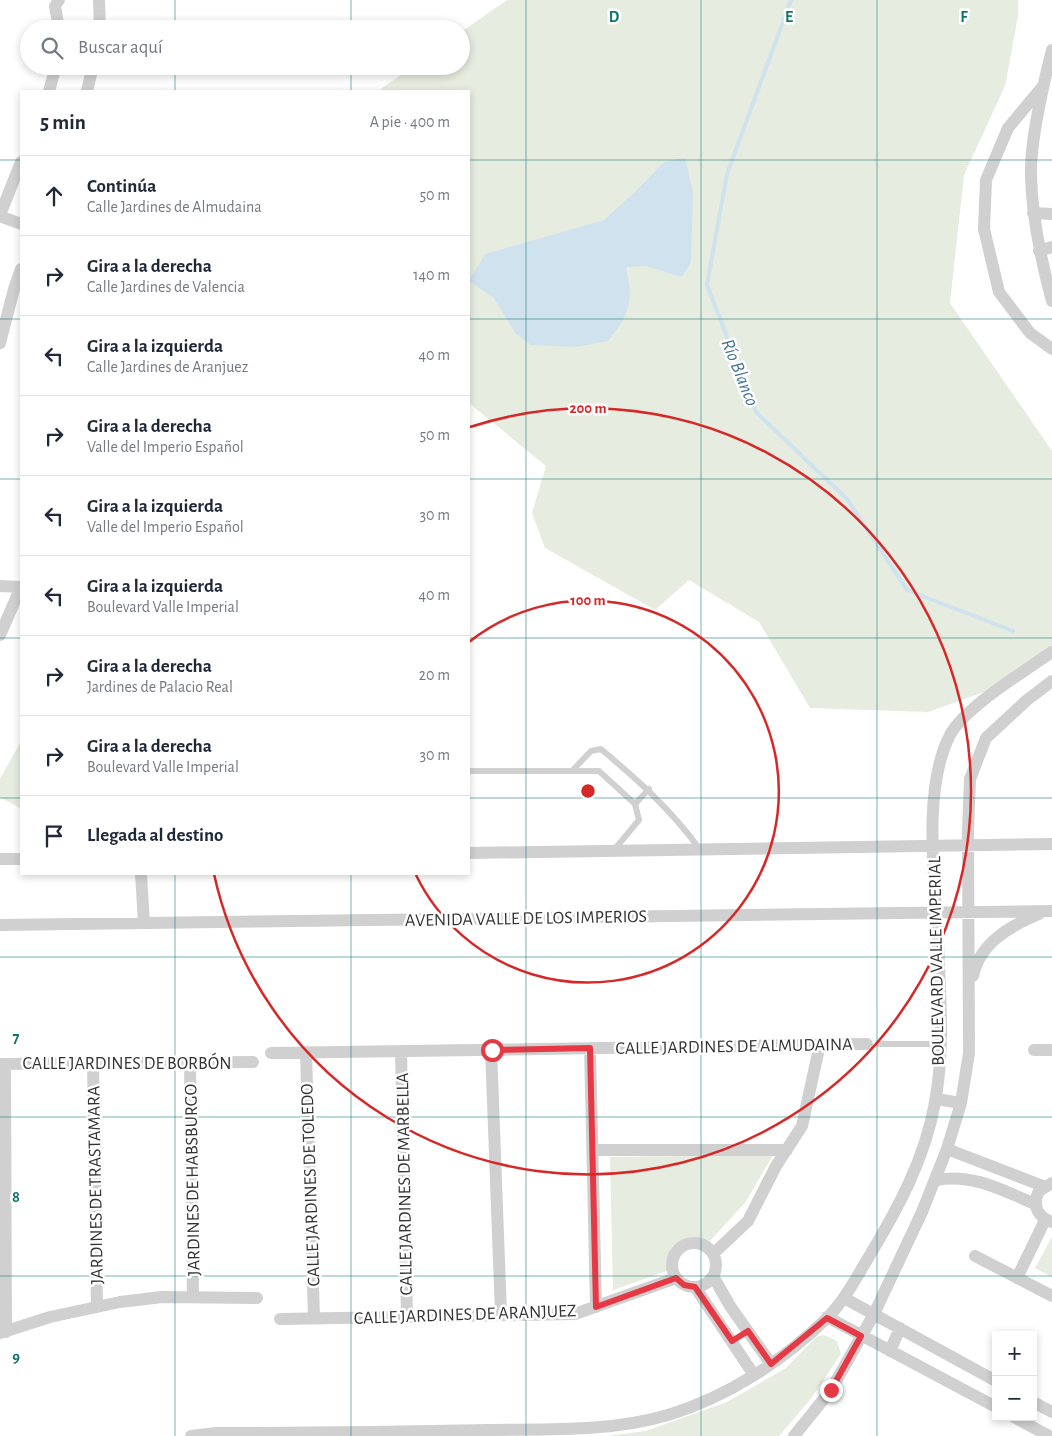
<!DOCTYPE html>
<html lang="es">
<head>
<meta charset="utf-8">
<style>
	:root { --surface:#fff; --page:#f6f6f7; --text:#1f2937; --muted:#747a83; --line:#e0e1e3 }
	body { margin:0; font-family:"Alegreya Sans",sans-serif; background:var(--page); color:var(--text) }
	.controls { position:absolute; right:15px; bottom:15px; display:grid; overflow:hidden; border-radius:0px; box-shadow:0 2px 8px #0003 }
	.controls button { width:45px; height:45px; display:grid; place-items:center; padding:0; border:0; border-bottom:1px solid var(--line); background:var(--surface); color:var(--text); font:25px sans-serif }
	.stop { position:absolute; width:15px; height:15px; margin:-11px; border:4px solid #e63946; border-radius:50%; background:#fff }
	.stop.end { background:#e63946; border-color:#fff; box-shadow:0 1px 5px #0008 }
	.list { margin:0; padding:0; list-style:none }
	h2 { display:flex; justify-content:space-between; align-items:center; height:65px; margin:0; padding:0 20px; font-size:21px }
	h2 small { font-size:16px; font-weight:400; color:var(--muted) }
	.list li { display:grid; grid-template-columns:32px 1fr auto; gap:15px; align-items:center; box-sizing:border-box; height:80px; padding:0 20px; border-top:1px solid var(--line) }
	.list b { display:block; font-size:19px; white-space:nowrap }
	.list p { margin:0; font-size:16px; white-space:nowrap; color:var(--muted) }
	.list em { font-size:16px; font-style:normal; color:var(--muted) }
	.icon { flex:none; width:28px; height:28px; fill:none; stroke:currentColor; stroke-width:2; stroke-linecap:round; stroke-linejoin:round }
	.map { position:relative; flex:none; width:1052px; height:1436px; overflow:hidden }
	.search { position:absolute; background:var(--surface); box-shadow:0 2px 8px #0003; left:20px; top:20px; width:450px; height:55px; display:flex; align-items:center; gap:12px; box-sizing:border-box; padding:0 18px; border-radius:28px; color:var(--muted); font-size:19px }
	.panel { position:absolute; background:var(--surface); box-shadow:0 2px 8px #0003; left:20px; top:90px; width:450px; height:785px; border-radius:0px }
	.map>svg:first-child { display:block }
</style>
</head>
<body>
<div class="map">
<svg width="1052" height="1436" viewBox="0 0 1052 1436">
	<rect width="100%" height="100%" fill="#fff"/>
	<path fill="#e6ecdf" d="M507,0H1018V16L1005,86L964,175L950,303L1052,451V647L1006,684L928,712L810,708L759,622L689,580L655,610L545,548L532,513L546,466L469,403V91H378L413,66H461V32Z
		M21,741V809L0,797V779Z
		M773,1155L745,1203L708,1243C682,1234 669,1244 667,1271L613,1290L610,1157Z
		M1052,1237V1277L1035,1268Z
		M824,1335L837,1341L841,1354L810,1400L779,1436H607L646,1431L727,1402L786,1368L816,1337Z"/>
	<path fill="#cfe2ee" d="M685,158L693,192L691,262L682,277L646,266L626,267C634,302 630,314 608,341L576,347L531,345L516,334L493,297L469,281L485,254L604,220L636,191L664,162Z"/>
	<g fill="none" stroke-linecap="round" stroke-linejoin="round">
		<path stroke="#cfe2ee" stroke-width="4" d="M791,0L727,174L707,285L756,412L847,499L907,590L1013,631"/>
		<path stroke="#d0d0d0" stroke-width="6" d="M469,771H572
			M635,804L649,789
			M614,850L639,820L635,804L599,771H572L591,751L601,749C639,781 669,808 699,848
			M878,1044H940"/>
		<path stroke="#d0d0d0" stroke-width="12" d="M99,0L100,29
			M59,29L55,6L59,0
			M1052,50C1043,86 1030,140 1031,176C1032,219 1041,260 1052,301
			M1043,86L1008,128L986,180L984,229L999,292L1030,333L1052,349
			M49,91L56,66
			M87,91L93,66
			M1033,213L1052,214
			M0,215L21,162
			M0,216L21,224
			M1039,251L1052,247
			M0,343L14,289L21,269
			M0,586L21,587
			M0,635L21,587
			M469,853L1052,844
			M0,859H21
			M141,874L144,923
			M0,925L1052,911
			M973,976C980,943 1010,926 1039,914
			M590,1048L596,1307
			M491,1049L501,1314
			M1034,1050H1052
			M401,1051L407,1317
			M306,1052L314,1318
			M271,1053L867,1044
			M190,1062L193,1297
			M93,1063L97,1307
			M0,1064L253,1062
			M5,1064L6,1332
			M936,1099L961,1103
			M947,1149L1043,1186
			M593,1150H787
			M936,1180C972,1173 1002,1190 1035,1204
			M1052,1183L1039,1191C1032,1205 1037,1217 1052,1222
			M672 1265a22 22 0 1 1 44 0a22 22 0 1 1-44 0Z
			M713,1254L748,1221L776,1166L802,1126L820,1044
			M975,1256L1052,1296
			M713,1276L730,1306L771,1364
			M1017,1278L1045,1220
			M695,1287L754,1375
			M844,1298L996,1381
			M827,1317L996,1407
			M280,1319L575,1314L676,1278
			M0,1333L50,1317L120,1302L162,1297L257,1298
			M890,1351L900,1328
			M1033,1402L1052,1412
			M1014,1417L1049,1436
			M191,1436L216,1433C307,1433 397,1432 488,1430C547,1429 611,1432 668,1415C727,1397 783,1361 827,1318C844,1301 855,1280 867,1260C897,1210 925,1160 935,1102C945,1049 940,995 938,942C935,881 922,789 950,735C965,707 1025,671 1052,652
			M794,1436L831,1390L874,1314L922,1212L947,1149L961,1103L969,1053L968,831L970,779L986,738L1027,700L1052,681"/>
	</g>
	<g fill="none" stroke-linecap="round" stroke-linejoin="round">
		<path stroke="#e63946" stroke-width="6" d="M492,1050L590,1048L596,1307L676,1278L684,1285L695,1287L732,1341L748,1331L771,1364L827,1318L861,1336L831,1390"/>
	</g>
	<path fill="none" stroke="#0f766e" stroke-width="1" stroke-opacity="0.55" d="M175,0V29M351,0V29M526,0V1436M701,0V1436M877,0V1436M175,66V91M351,66V91M0,160H21M469,160H1052M0,319H21M469,319H1052M0,479H21M469,479H1052M0,638H21M469,638H1052M0,798H21M469,798H1052M175,874V1436M351,874V1436M0,957H1052M0,1117H1052M0,1276H1052"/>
	<g fill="none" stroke="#d62828" stroke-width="2.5">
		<path d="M469 642A191 191 0 1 1 416 875"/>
		<path d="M470 427A383 383 0 1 1 214 874"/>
	</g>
	<g text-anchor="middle" stroke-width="5" stroke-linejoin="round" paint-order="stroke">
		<g font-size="18" fill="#333" stroke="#fff">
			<text transform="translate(526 918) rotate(-1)" y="6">AVENIDA VALLE DE LOS IMPERIOS</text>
			<text transform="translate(936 961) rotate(-91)" y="6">BOULEVARD VALLE IMPERIAL</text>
			<text transform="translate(734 1046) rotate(-1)" y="6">CALLE JARDINES DE ALMUDAINA</text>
			<text x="127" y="1069">CALLE JARDINES DE BORBÓN</text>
			<text transform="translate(192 1180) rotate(-91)" y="6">JARDINES DE HABSBURGO</text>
			<text transform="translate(404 1184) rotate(-91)" y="6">CALLE JARDINES DE MARBELLA</text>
			<text transform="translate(95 1185) rotate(-91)" y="6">JARDINES DE TRASTAMARA</text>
			<text transform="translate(310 1185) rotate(-92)" y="6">CALLE JARDINES DE TOLEDO</text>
			<text transform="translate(465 1314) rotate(-2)" y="6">CALLE JARDINES DE ARANJUEZ</text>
		</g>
		<g font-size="19" font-style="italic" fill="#3f7597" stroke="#fff">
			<text transform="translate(741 372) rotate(68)" y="7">Río Blanco</text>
		</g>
	</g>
	<g font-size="16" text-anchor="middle" font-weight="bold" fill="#0f766e" stroke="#fff" stroke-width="5" stroke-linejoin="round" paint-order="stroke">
		<text x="614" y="22">D</text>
		<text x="789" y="22">E</text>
		<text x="964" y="22">F</text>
		<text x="16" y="1043">7</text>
		<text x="16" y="1202">8</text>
		<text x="16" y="1362">9</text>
	</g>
	<circle cx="588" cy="791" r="8" fill="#d62828" stroke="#fff" stroke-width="2.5"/>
	<g font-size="15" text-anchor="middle" font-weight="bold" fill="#d62828" stroke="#fff" stroke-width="5" stroke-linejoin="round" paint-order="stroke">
		<text x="588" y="413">200 m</text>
		<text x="588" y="605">100 m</text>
	</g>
</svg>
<div class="controls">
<button>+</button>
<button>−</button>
</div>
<div class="stop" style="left:492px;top:1050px"></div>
<div class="stop end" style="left:831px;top:1390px"></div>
<div class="search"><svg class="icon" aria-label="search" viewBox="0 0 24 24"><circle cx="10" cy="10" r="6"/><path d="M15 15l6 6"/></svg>Buscar aquí</div>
<section class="panel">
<h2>5 min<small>A pie · 400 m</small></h2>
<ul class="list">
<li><svg class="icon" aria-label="ahead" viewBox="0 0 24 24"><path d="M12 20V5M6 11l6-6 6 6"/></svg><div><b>Continúa</b><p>Calle Jardines de Almudaina</p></div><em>50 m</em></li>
<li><svg class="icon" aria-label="right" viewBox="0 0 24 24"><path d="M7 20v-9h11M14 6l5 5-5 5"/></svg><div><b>Gira a la derecha</b><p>Calle Jardines de Valencia</p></div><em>140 m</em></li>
<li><svg class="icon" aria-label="left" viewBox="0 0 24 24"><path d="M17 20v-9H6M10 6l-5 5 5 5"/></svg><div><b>Gira a la izquierda</b><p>Calle Jardines de Aranjuez</p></div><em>40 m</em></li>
<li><svg class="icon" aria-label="right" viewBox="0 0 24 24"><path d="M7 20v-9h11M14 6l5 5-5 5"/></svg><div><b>Gira a la derecha</b><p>Valle del Imperio Español</p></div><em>50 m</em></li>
<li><svg class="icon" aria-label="left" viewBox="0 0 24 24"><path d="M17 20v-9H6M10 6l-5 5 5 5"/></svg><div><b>Gira a la izquierda</b><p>Valle del Imperio Español</p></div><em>30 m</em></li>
<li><svg class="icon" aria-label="left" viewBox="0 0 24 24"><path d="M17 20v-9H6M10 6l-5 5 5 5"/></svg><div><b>Gira a la izquierda</b><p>Boulevard Valle Imperial</p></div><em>40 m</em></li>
<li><svg class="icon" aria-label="right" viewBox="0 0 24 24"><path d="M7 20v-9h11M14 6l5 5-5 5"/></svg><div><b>Gira a la derecha</b><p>Jardines de Palacio Real</p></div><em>20 m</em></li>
<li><svg class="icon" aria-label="right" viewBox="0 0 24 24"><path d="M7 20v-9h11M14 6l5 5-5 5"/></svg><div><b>Gira a la derecha</b><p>Boulevard Valle Imperial</p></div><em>30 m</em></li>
<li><svg class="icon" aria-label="arrive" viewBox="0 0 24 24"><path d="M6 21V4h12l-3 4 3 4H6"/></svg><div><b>Llegada al destino</b></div></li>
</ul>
</section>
</div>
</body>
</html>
